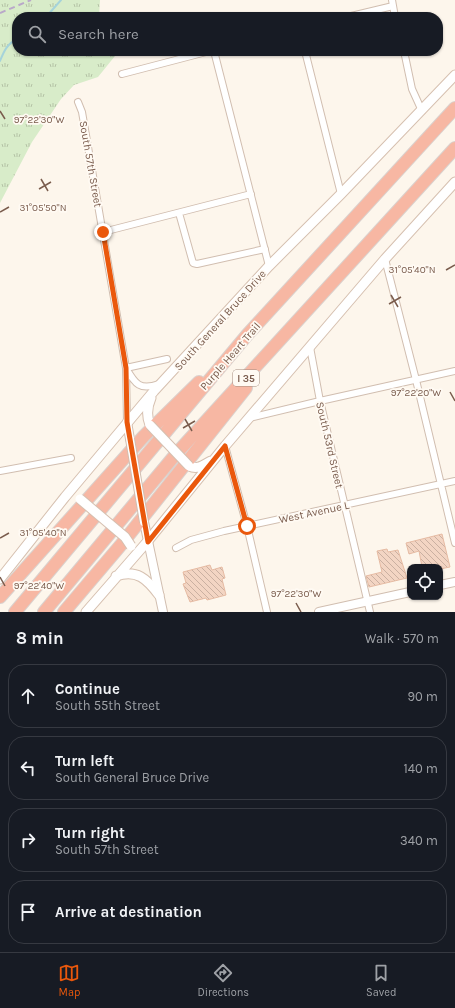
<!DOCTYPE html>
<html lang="en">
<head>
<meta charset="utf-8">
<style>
	:root { --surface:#171b24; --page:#20242c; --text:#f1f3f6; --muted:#9ea1a6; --line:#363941; --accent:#ea580c }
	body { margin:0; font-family:Karla,sans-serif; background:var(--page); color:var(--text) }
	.controls { position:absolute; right:12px; bottom:12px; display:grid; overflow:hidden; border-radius:8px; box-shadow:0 1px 3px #0004 }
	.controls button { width:36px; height:36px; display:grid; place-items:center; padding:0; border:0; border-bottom:1px solid var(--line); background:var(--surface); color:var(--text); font:20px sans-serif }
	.stop { position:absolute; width:12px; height:12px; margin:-9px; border:3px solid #ea580c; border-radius:50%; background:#fff }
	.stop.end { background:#ea580c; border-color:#fff; box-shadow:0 1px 4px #0008 }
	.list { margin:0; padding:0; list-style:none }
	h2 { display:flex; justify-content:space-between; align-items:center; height:52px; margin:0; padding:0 16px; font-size:17px }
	h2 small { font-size:13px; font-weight:400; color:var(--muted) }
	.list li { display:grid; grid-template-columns:26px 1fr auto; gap:12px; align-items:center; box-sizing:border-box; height:64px; margin:0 8px 8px; padding:0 8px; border:1px solid var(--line); border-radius:16px }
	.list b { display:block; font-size:15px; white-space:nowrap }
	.list p { margin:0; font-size:13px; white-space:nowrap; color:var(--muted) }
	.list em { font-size:13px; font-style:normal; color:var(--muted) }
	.icon { flex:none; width:22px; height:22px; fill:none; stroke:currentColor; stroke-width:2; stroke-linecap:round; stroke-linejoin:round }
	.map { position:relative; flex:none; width:455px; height:612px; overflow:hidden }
	.search { position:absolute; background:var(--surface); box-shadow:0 1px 3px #0004; left:12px; right:12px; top:12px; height:44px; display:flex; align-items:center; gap:10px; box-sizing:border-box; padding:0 14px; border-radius:16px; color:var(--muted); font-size:15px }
	.sheet { height:340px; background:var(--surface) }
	nav { display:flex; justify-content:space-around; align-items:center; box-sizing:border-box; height:56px; border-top:1px solid var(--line); background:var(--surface); font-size:11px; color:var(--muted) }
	nav a { display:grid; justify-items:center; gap:2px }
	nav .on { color:var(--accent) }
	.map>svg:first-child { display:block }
</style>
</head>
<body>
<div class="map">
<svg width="455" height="612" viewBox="0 0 455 612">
	<defs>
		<pattern id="grass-tufts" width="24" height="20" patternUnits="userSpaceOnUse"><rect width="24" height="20" fill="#d8ecc9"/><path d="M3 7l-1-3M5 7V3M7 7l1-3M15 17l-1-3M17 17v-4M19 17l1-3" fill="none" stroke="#b4c2a5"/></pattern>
		<pattern id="building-back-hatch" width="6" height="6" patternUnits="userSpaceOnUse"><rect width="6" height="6" fill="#f3d5c3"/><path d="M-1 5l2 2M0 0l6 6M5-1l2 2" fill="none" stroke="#cab0a1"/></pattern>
	</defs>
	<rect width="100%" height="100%" fill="#fdf6ec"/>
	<path fill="url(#grass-tufts)" d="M0,0H100L99,17H17V51H113L115,56L98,77L74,85L61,99L32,142L0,203Z"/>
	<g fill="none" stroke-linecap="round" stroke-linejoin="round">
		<path stroke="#a5d3da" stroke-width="2" d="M46,17L61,0
			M0,61C4,51 7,44 17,39"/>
	</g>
	<path fill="url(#building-back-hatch)" stroke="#e6bba3" d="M442,534L450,567L440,569V567H422L419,551L409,554L406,543Z
		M387,549L388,552L398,550L407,578L369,587L366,576L382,572L377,551Z
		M210,565L212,570L222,567L225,578L222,579L226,595L207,600L206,598L190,602L183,584L186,583L183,572Z"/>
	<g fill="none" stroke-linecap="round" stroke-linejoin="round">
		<g stroke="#d1beb0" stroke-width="8">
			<path id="minor" d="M392,0L395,17
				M347,17L393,6
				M214,51L269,266
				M305,51L341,194
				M404,51L412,89L422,111
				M122,74L210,51
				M78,102L82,112L126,368L127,422
				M179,213L193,263L197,264L265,249
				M103,232L251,194
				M385,259L416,380L455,543
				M310,347L320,401L370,612
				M159,384C140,391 135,384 126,368L167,359
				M249,418L320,401L455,371
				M225,446L247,526L267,612
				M0,471L71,458
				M176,548L191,540L224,531L455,481"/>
		</g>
		<g stroke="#d1beb0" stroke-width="10">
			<path id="tertiary" d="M127,422L130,439
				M144,522L163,612
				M440,585L455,582
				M319,612L410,592"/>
		</g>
		<g stroke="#d6c0b0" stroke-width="11">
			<path id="secondary" d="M150,425C146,415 147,407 151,398
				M189,466C198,470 203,465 211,461
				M116,576C137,569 147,579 159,595
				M0,579L65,497L154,391L269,266L341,194L455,75
				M86,612L147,542L225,446L385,259L455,182"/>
		</g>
		<g stroke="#dad1cd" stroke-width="14">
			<path id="motorway" d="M0,597L144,436L199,382
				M15,612L247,335L455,108
				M44,612L176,454L455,148
				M64,612L120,546L246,388"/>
		</g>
		<use href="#minor" stroke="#fff" stroke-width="6"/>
		<use href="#tertiary" stroke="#fff" stroke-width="8"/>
		<use href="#secondary" stroke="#fff" stroke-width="9"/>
		<use href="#motorway" stroke="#f7b7a3" stroke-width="12"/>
		<path stroke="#b9a8c9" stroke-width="2" stroke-dasharray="6 4" stroke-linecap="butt" d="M0,13L31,0"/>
		<g stroke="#d1beb0" stroke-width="10" stroke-linecap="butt">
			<path id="tertiary-bridge" d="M130,439L144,522"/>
		</g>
		<g stroke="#d6c0b0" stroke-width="11" stroke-linecap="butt">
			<path id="secondary-bridge" d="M150,425L189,466
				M80,499L125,537L131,546"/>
		</g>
		<use href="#tertiary-bridge" stroke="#fff" stroke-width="8"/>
		<use href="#secondary-bridge" stroke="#fff" stroke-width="9"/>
	</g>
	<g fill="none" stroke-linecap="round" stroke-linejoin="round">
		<path stroke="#ea580c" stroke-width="5" d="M103,232L126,368L127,422L148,542L225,446L247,526"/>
	</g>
	<path fill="none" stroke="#7a5c4d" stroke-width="1.5" d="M0,111L5,119M41,179L48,191M39,189L51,182M0,212L9,207M446,270L455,265M391,295L398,307M389,304L401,297M450,392L455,401M185,419L192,431M183,428L195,421M0,538L9,533M0,577L5,586M296,603L301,612"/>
	<g text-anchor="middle" stroke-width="3.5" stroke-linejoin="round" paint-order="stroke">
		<rect fill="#fffaf3" stroke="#a28b7f" stroke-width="1" x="233" y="370" width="26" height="16" rx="3"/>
		<g font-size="10" font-weight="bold" fill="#7a5c4d">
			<text x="246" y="382">I 35</text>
		</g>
		<g font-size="11" fill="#7a5c4d" stroke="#fffaf3">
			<text transform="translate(91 164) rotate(80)" y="4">South 57th Street</text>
			<text transform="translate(220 320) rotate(-48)" y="4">South General Bruce Drive</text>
			<text transform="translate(230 356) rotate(-49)" y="4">Purple Heart Trail</text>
			<text transform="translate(330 445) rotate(77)" y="4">South 53rd Street</text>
			<text transform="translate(314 512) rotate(-12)" y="4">West Avenue L</text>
		</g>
	</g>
	<g font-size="10" text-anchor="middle" fill="#7a5c4d" stroke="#fffaf3" stroke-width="3.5" stroke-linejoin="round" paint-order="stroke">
		<text x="39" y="123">97°22'30"W</text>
		<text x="43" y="211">31°05'50"N</text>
		<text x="412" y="273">31°05'40"N</text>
		<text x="416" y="396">97°22'20"W</text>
		<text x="43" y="536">31°05'40"N</text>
		<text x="39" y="589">97°22'40"W</text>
		<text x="296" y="597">97°22'30"W</text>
	</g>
</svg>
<div class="controls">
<button><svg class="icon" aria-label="locate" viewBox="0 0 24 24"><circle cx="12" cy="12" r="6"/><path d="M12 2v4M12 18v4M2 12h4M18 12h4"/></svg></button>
</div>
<div class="stop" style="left:247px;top:526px"></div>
<div class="stop end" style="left:103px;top:232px"></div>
<div class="search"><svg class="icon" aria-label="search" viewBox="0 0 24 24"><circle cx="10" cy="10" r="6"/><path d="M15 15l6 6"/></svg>Search here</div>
</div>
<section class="sheet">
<h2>8 min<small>Walk · 570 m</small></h2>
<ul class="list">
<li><svg class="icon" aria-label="ahead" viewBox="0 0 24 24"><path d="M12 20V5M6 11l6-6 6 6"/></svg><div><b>Continue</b><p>South 55th Street</p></div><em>90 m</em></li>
<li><svg class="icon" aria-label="left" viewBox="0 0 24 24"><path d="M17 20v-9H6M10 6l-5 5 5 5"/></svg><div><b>Turn left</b><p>South General Bruce Drive</p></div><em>140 m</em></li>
<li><svg class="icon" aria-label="right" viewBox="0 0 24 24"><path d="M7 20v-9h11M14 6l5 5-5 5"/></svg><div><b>Turn right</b><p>South 57th Street</p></div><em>340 m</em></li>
<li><svg class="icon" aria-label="arrive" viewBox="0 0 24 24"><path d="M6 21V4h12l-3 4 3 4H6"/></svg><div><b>Arrive at destination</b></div></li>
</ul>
</section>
<nav>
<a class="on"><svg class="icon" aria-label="map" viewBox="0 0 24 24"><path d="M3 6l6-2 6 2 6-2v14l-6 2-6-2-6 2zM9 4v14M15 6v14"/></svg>Map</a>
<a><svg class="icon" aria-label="directions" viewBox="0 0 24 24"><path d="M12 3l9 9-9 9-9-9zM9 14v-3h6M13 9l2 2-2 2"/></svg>Directions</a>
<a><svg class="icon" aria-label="saved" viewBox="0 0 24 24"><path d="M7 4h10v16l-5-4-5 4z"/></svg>Saved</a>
</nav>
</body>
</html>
